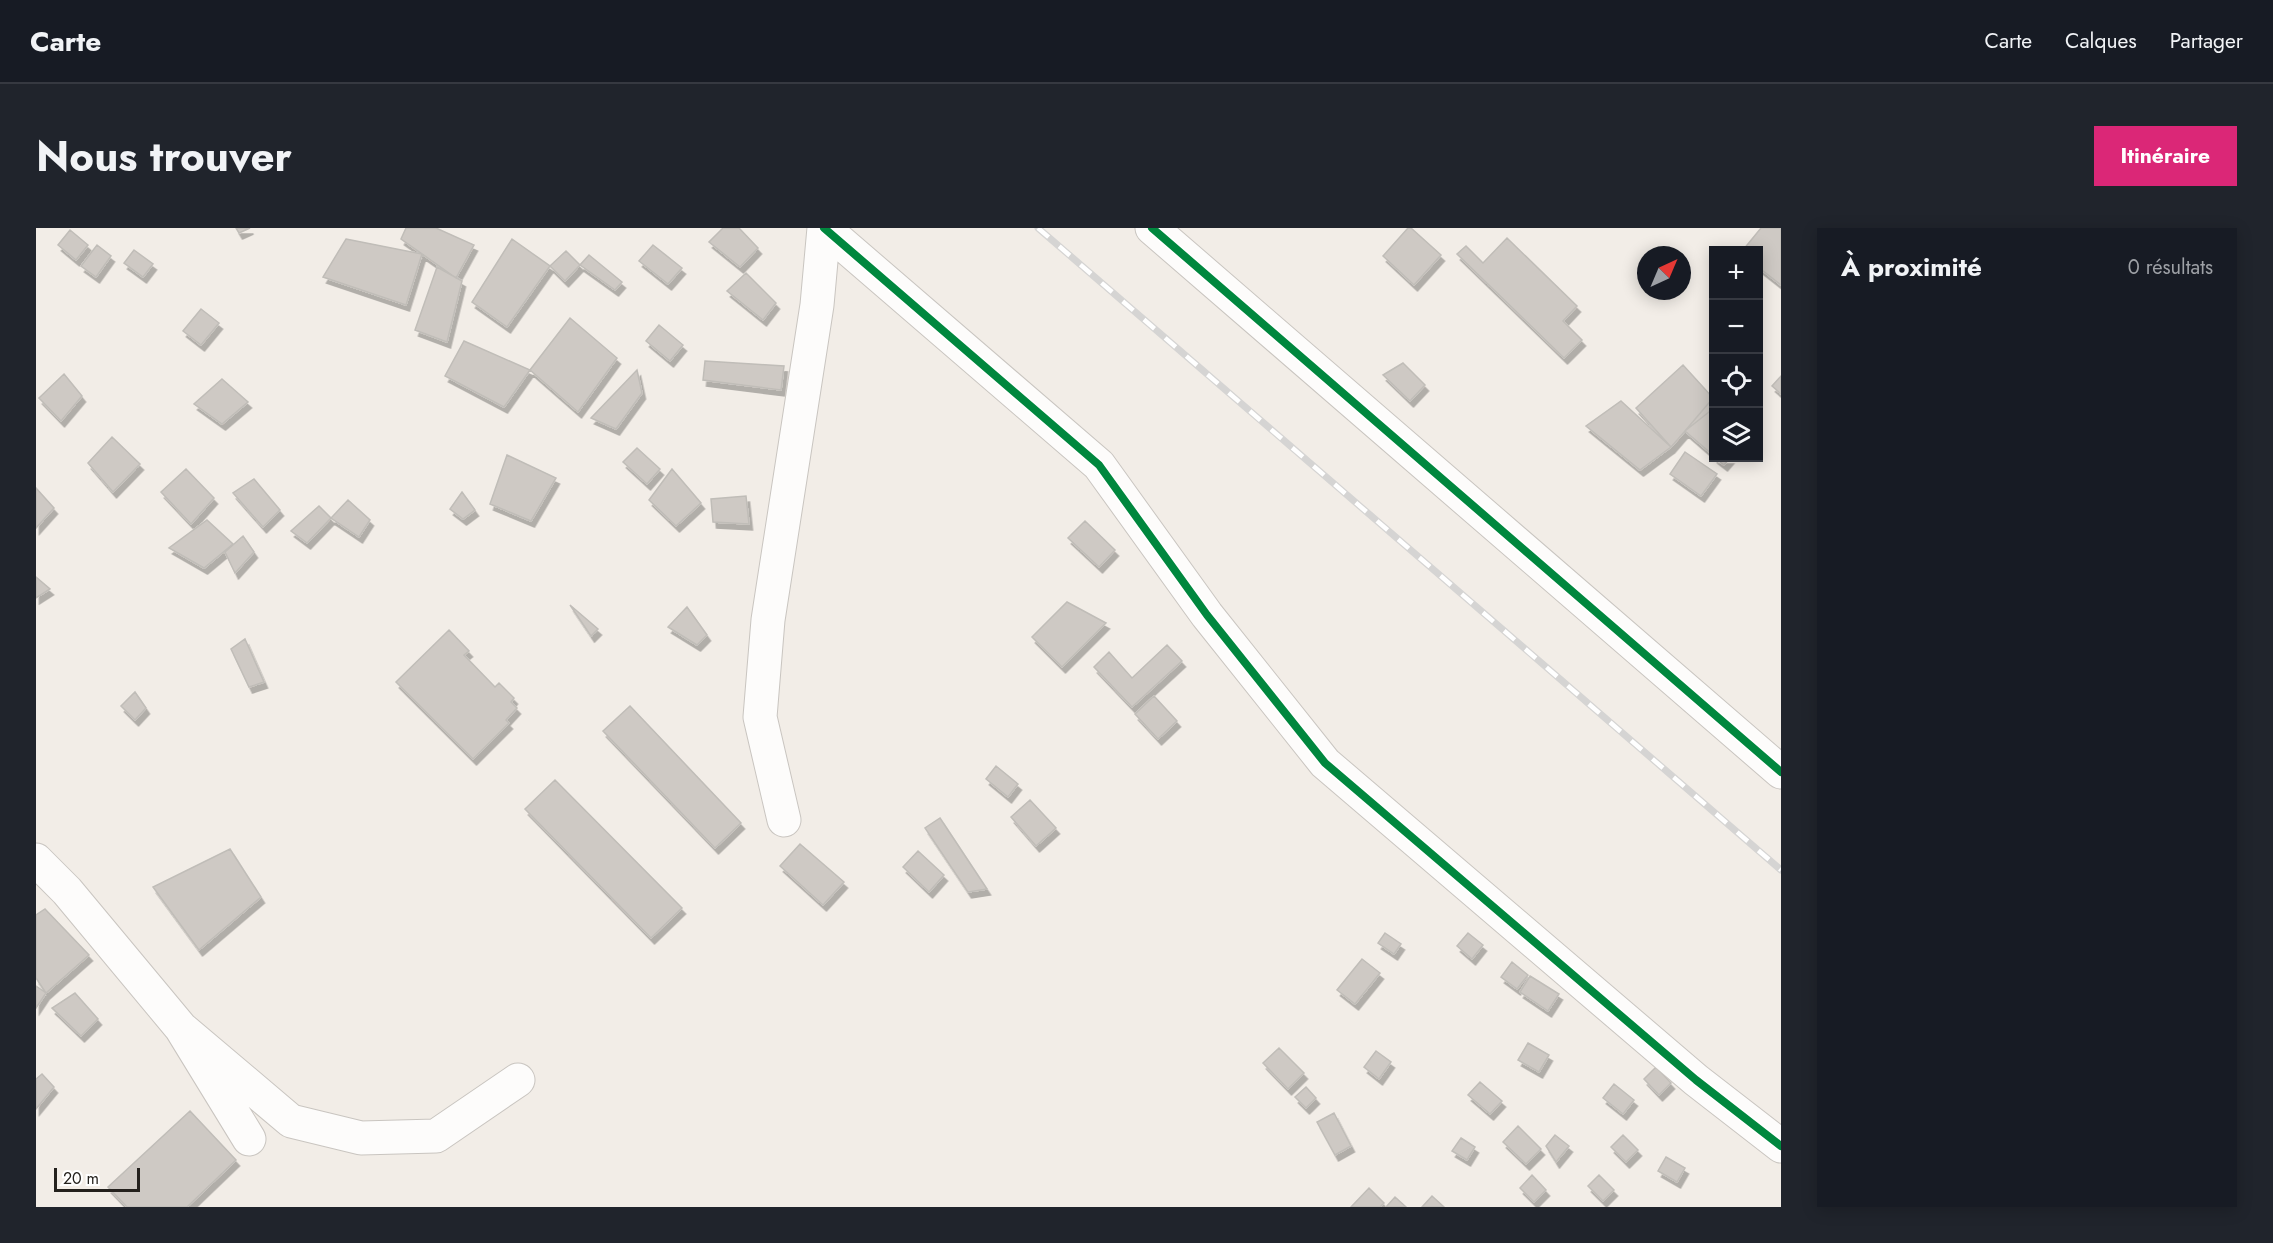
<!DOCTYPE html>
<html lang="fr">
<head>
<meta charset="utf-8">
<style>
	:root { --surface:#171b24; --page:#20242c; --text:#f1f3f6; --muted:#9ea1a6; --line:#363941; --accent:#db2777 }
	body { margin:0; font-family:Jost,sans-serif; background:var(--page); color:var(--text) }
	.controls { position:absolute; right:18px; top:18px; display:grid; overflow:hidden; border-radius:0px; box-shadow:0 3px 15px #0003 }
	.controls button { width:54px; height:54px; display:grid; place-items:center; padding:0; border:0; border-bottom:2px solid var(--line); background:var(--surface); color:var(--text); font:30px sans-serif }
	.compass { position:absolute; left:1601px; top:18px; width:54px; height:54px; border-radius:50%; background:var(--surface); box-shadow:0 3px 15px #0003; rotate:44deg }
	.scale { position:absolute; left:18px; bottom:15px; width:86px; box-sizing:border-box; padding-left:6px; border:3px solid #24211d; border-top:0; font-size:16px; line-height:21px; white-space:nowrap; color:#24211d; -webkit-text-stroke:4px #fff; paint-order:stroke }
	.list { margin:0; padding:0; list-style:none }
	h2 { display:flex; justify-content:space-between; align-items:center; height:78px; margin:0; padding:0 24px; font-size:26px }
	h2 small { font-size:20px; font-weight:400; color:var(--muted) }
	.icon { flex:none; width:33px; height:33px; fill:none; stroke:currentColor; stroke-width:2; stroke-linecap:round; stroke-linejoin:round }
	.map { position:relative; flex:none; width:1745px; height:979px; overflow:hidden; border-radius:0px }
	header { display:flex; align-items:center; gap:36px; box-sizing:border-box; height:84px; padding:0 30px; background:var(--surface); border-bottom:2px solid var(--line) }
	header strong { font-size:28px }
	nav { display:flex; gap:33px; margin-inline-start:auto; font-size:21px }
	.intro { display:flex; align-items:center; justify-content:space-between; box-sizing:border-box; height:144px; padding:0 36px }
	h1 { margin:0; font-size:42px }
	.button { padding:15px 27px; border-radius:0px; background:var(--accent); color:#fff; font-size:21px; font-weight:700 }
	main { display:flex; gap:36px; padding:0 36px }
	aside { flex:1; background:var(--surface); border-radius:0px; box-shadow:0 3px 15px #0003 }
	.map>svg:first-child { display:block }
</style>
</head>
<body>
<header>
<strong>Carte</strong>
<nav><a>Carte</a><a>Calques</a><a>Partager</a></nav>
</header>
<div class="intro"><h1>Nous trouver</h1><a class="button">Itinéraire</a></div>
<main>
<div class="map">
<svg width="1745" height="979" viewBox="0 0 1745 979">
	<defs>
		<filter id="shadow"><feDropShadow dx="3.5" dy="6" stdDeviation="0" flood-color="#0004"/></filter>
	</defs>
	<rect width="100%" height="100%" fill="#f2ede7"/>
	<path fill="#cec9c4" stroke="#c0bdb8" stroke-width="1.5" filter="url(#shadow)" d="M200,0H214L203,5Z
		M370,0H400L438,17L420,50L365,11Z
		M687,0H703L722,20L704,39L673,14Z
		M1372,0H1375L1405,27L1378,57L1347,28Z
		M1725,0H1745V57L1722,39V22H1707Z
		M34,2L52,17L40,32L22,17Z
		M1471,10L1541,78L1527,93L1546,112L1528,130L1421,26L1430,18L1447,35Z
		M310,11L386,26L370,77L287,49Z
		M476,11L514,38L471,99L436,74Z
		M61,17L75,28L60,49L45,38Z
		M617,17L646,40L632,56L603,33Z
		M98,22L117,36L107,49L88,35Z
		M530,23L544,37L529,53L514,38Z
		M553,27L586,54L579,62L544,37Z
		M401,39L426,53L411,114L379,102Z
		M710,45L740,75L727,92L691,63Z
		M165,81L183,95L165,117L147,103Z
		M534,90L581,130L542,184L494,142Z
		M623,97L647,117L634,133L610,113Z
		M428,113L494,142L468,179L409,148Z
		M669,133L748,138L745,162L667,152Z
		M1367,135L1389,157L1374,173L1347,147Z
		M1647,137L1678,171V180L1649,203L1635,219L1600,180Z
		M601,142L606,165L580,201L555,190Z
		M28,146L46,168L25,193L3,170Z
		M1745,148V166L1736,158Z
		M186,151L212,174L186,196L158,176Z
		M1677,170L1678,171V228L1649,203Z
		M1585,173L1635,219L1604,242L1550,198Z
		M76,209L104,236L77,264L52,235Z
		M601,220L624,241L611,256L587,234Z
		M1649,224L1681,246L1665,268L1634,246Z
		M471,227L520,250L495,293L454,276Z
		M1679,230H1694L1688,237Z
		M150,241L178,270L155,296L125,264Z
		M636,241L665,275L640,298L613,272Z
		M218,251L244,282L227,299L197,265Z
		M0,260L18,280L0,300Z
		M426,264L439,282L427,291L414,281Z
		M710,268L713,296L677,294L675,271Z
		M312,272L334,292L323,309L295,290Z
		M283,278L295,290L271,315L255,303Z
		M171,292L197,316L168,340L133,320Z
		M1049,293L1079,322L1063,339L1032,310Z
		M207,308L218,324L199,345L189,324Z
		M0,349L14,361L0,370Z
		M1031,374L1070,395L1026,439L996,409Z
		M534,377L562,401L555,408Z
		M651,379L671,407L661,417L632,399Z
		M413,402L433,423L428,427L459,459L463,455L478,470L475,474L481,480L470,492L473,495L437,531L360,454Z
		M209,411L228,454L213,459L195,421Z
		M1131,417L1146,433L1096,479L1058,439L1073,424L1096,450Z
		M99,464L110,480L99,492L85,478Z
		M1118,468L1141,493L1122,511L1099,486Z
		M594,478L705,595L679,620L567,503Z
		M960,538L982,556L972,569L950,551Z
		M519,552L646,680L615,710L489,581Z
		M994,572L1020,600L1000,618L975,589Z
		M904,590L951,661L932,664L889,600Z
		M764,616L808,654L787,677L744,638Z
		M194,621L225,669L163,722L117,659Z
		M882,623L908,647L893,664L867,639Z
		M9,681L53,727L10,765L0,750V687Z
		M1349,705L1365,716L1358,726L1342,715Z
		M1432,705L1447,717L1436,731L1421,718Z
		M1326,731L1344,745L1319,776L1301,762Z
		M1476,734L1492,747L1481,761L1465,749Z
		M1494,748L1523,766L1512,783L1484,764Z
		M0,758L10,765L0,780Z
		M39,765L62,791L45,808L16,780Z
		M1492,815L1513,827L1503,844L1482,832Z
		M1243,820L1268,845L1252,861L1227,835Z
		M1340,823L1355,834L1343,851L1328,839Z
		M1620,839L1635,855L1623,867L1608,851Z
		M6,846L18,859L0,881V851Z
		M1444,854L1466,873L1454,886L1432,867Z
		M1578,856L1598,872L1587,886L1567,870Z
		M1270,859L1280,870L1270,880L1259,869Z
		M154,883L200,932L151,979H91L72,959Z
		M1298,885L1315,918L1299,927L1281,894Z
		M1482,898L1505,921L1490,936L1467,914Z
		M1519,907L1533,918L1520,934L1510,918Z
		M1587,907L1602,922L1590,934L1575,919Z
		M1425,910L1439,919L1431,932L1416,923Z
		M1630,929L1649,940L1641,954L1622,943Z
		M1496,947L1510,962L1498,974L1484,960Z
		M1563,947L1578,962L1567,973L1552,958Z
		M1333,960L1348,975L1344,979H1315Z
		M1396,968L1408,979H1386Z
		M1359,969L1370,979H1350Z"/>
	<g fill="none" stroke-linecap="round" stroke-linejoin="round">
		<g stroke="#c9c5c0" stroke-width="35">
			<path id="minor" d="M788,0L1063,237L1171,387L1289,535L1660,852L1745,918
				M1116,0L1745,544
				M748,592L724,489L732,392L781,77L788,0
				M0,632L31,663L145,800L213,911
				M145,800L255,893L325,910L400,908L482,852"/>
		</g>
		<use href="#minor" stroke="#fdfcfb" stroke-width="33"/>
		<g stroke="#d5d4d3" stroke-width="7">
			<path id="rail" d="M1002,0L1745,642"/>
		</g>
		<use href="#rail" stroke="#fff" stroke-width="4.5" stroke-dasharray="14" stroke-linecap="butt"/>
		<g stroke="#fff" stroke-width="11">
			<path id="cycleway" d="M788,0L1063,237L1171,387L1289,535L1660,852L1745,918
				M1116,0L1745,544"/>
		</g>
		<use href="#cycleway" stroke="#00873e" stroke-width="8"/>
	</g>
</svg>
<div class="controls">
<button>+</button>
<button>−</button>
<button><svg class="icon" aria-label="locate" viewBox="0 0 24 24"><circle cx="12" cy="12" r="6"/><path d="M12 2v4M12 18v4M2 12h4M18 12h4"/></svg></button>
<button><svg class="icon" aria-label="layers" viewBox="0 0 24 24"><path d="M12 4l9 5-9 5-9-5zM3 14l9 5 9-5"/></svg></button>
</div>
<svg class="compass" viewBox="-18 -18 36 36"><path d="M0-13l5 13h-10z" fill="#e53935"/><path d="M0 13l5-13h-10z" fill="#9ea1a6"/></svg>
<div class="scale">20 m</div>
</div>
<aside>
<h2>À proximité<small>0 résultats</small></h2>
<ul class="list">
</ul>
</aside>
</main>
</body>
</html>
